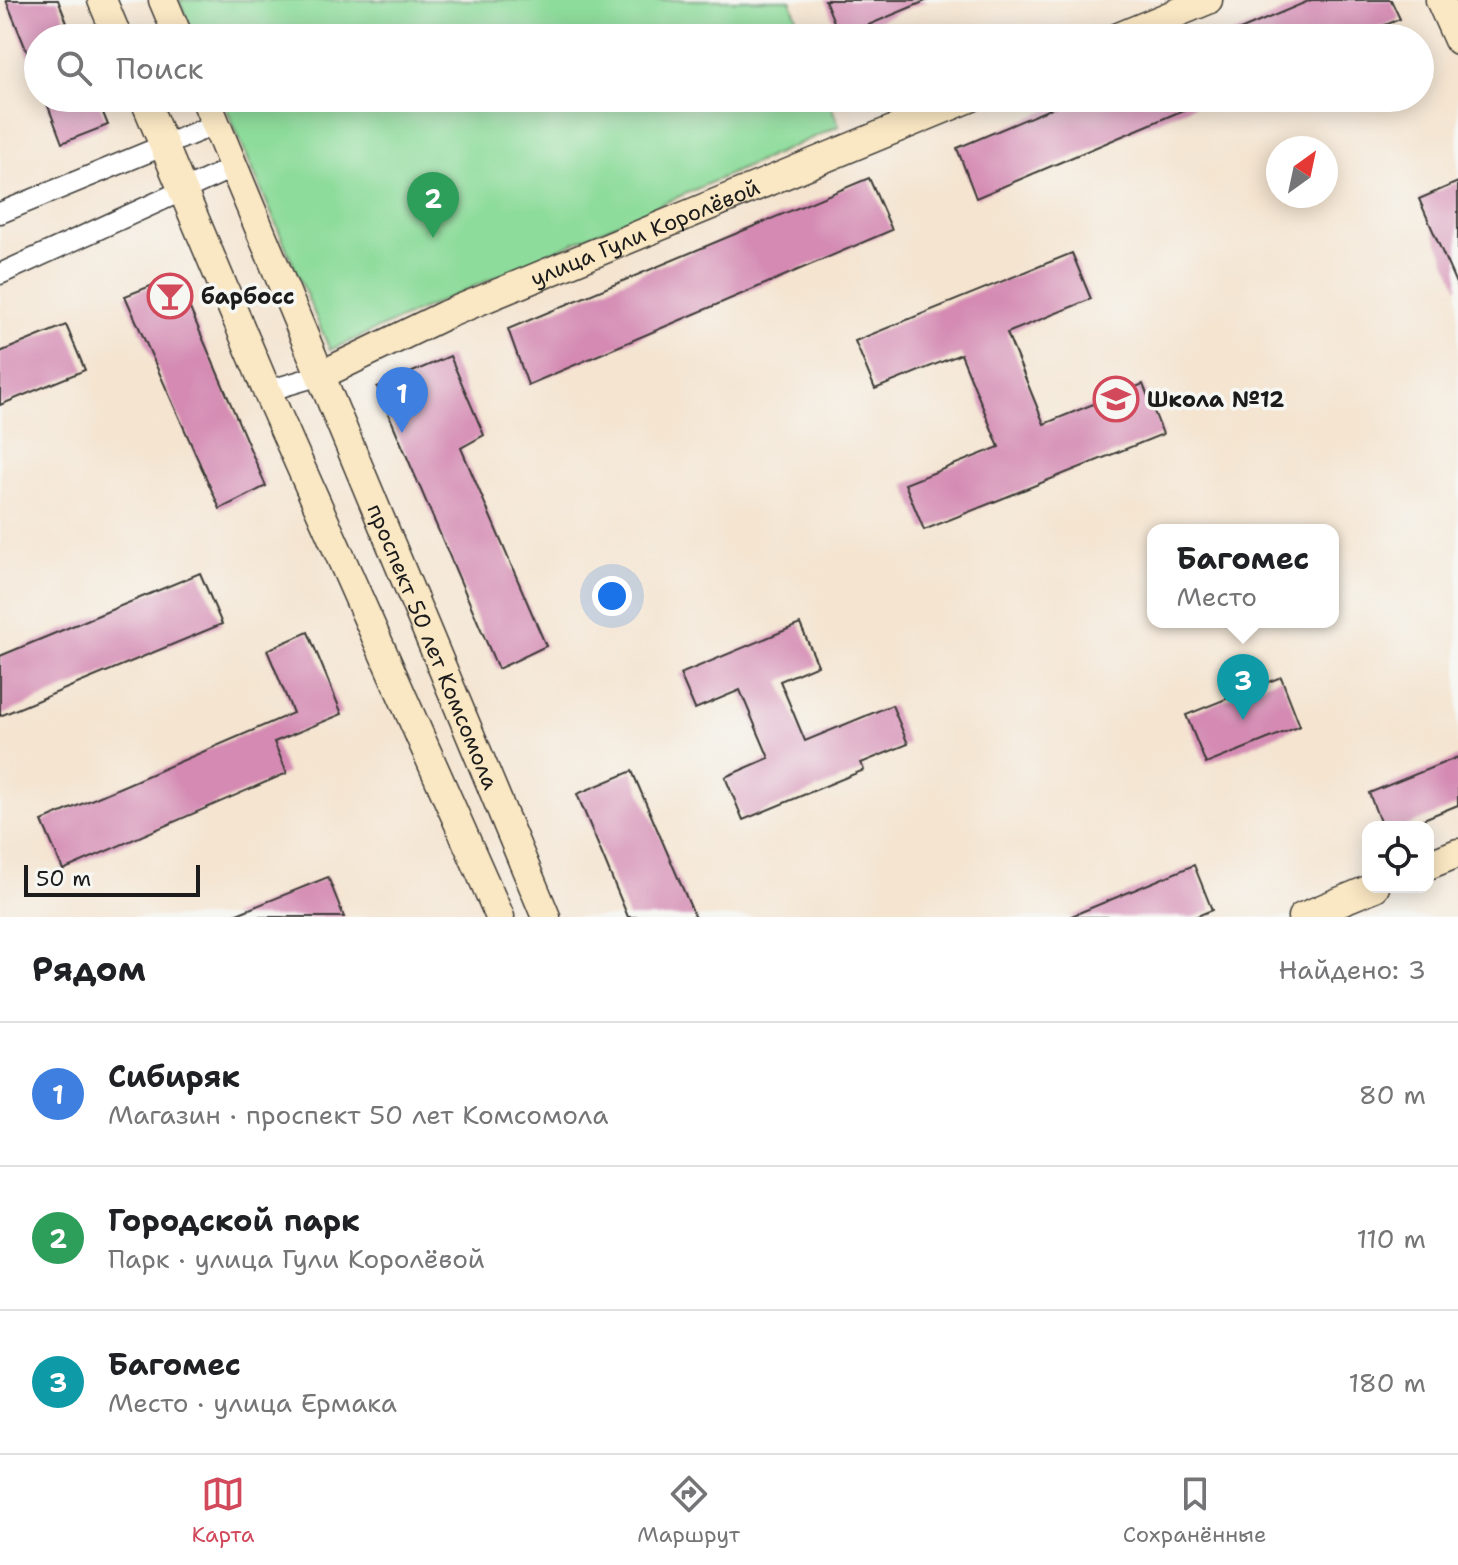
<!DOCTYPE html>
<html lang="ru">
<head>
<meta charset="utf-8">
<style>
	:root { --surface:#fff; --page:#f2f2f2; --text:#202124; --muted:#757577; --line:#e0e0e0; --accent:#d1495b }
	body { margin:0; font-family:"Shantell Sans",sans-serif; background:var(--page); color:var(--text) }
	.controls { position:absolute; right:24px; bottom:24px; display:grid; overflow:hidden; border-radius:16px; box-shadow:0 4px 20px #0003 }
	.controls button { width:72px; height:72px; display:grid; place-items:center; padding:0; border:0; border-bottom:2px solid var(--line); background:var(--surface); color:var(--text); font:40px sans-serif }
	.compass { position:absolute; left:1266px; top:136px; width:72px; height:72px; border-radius:50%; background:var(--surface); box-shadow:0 4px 20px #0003; rotate:33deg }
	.scale { position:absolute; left:24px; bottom:20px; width:176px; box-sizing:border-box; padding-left:8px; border:4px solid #1c1c1c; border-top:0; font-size:22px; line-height:28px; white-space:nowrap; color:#1c1c1c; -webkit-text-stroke:6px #f6f6f2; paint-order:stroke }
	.you { position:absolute; left:612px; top:596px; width:28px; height:28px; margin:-20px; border:6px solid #fff; border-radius:50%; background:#1a73e8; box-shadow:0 0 0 12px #1a73e833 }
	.badge { display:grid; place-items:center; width:52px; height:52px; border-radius:50%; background:var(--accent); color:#fff; font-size:26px; font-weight:700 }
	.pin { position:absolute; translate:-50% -66px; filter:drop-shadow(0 2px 4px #0008) }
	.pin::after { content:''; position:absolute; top:42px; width:28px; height:24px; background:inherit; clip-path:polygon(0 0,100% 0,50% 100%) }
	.popup { position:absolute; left:1147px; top:524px; width:192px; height:104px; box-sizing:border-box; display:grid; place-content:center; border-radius:16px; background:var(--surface); filter:drop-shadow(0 2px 6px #0005); font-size:26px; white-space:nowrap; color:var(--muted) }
	.popup b { font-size:30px; color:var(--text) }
	.popup::after { content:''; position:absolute; left:50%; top:100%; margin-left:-16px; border:16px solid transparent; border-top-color:var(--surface) }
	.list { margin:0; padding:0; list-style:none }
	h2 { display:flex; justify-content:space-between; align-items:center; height:104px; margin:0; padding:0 32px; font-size:34px }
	h2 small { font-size:26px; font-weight:400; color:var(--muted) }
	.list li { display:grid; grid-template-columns:52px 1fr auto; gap:24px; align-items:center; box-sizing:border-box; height:144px; padding:0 32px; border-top:2px solid var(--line) }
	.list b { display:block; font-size:30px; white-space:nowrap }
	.list p { margin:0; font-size:26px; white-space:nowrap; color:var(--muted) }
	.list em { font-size:26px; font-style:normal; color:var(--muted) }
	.icon { flex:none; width:44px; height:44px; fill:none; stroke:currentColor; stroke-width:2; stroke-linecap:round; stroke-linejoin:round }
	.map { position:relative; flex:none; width:1458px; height:917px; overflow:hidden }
	.search { position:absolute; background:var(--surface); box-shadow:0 4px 20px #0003; left:24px; right:24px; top:24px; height:88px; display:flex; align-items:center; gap:20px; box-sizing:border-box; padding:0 28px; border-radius:44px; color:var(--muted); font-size:30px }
	.sheet { height:536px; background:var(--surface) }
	nav { display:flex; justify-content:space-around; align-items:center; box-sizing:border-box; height:112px; border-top:2px solid var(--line); background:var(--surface); font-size:22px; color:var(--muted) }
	nav a { display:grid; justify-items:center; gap:4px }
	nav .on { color:var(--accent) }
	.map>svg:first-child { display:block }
</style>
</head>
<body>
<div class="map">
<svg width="1458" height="917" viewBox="0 0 1458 917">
	<rect width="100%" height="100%" fill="#f6f6f2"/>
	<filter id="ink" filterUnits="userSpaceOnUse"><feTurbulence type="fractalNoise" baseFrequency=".0125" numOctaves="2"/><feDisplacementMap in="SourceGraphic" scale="16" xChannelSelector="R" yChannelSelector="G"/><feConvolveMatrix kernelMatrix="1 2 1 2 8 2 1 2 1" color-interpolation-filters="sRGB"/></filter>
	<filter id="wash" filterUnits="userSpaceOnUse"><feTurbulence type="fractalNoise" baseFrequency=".006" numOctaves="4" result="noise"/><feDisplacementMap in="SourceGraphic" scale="32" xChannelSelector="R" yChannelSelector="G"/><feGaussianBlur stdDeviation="1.8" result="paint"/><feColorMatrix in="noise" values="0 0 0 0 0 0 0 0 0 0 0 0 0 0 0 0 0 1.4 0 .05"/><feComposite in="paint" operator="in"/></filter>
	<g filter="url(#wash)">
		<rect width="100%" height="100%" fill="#f4e4d0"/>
		<path fill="#8edc9b" stroke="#557c5c" stroke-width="2" d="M179,0H790L805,38H196Z
			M222,98H828L839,126L330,350Z"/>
		<g id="blocks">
			<path fill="#d48ab2" d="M6,0H58L73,38H38V79Z
				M825,0H928L840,37Z
				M1311,0H1391L1400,19L1354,38H1221Z
				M45,98H97L108,125L62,143Z
				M1076,98H1212L976,198L957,148Z
				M869,178L892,230L528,385L508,329Z
				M1458,182V288L1419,199Z
				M1072,253L1091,299L1007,333L1044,424L1143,384L1163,434L924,530L905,484L999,447L961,354L875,389L855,341Z
				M176,276L266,486L220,509L125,296Z
				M66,325L85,370L0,405V352Z
				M450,356L484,435L461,448L546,646L498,669L377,387Z
				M200,573L222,624L0,716V656Z
				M800,624L818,665L780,681L805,741L892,705L908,744L861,763L864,770L743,820L725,777L769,758L740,690L695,709L680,674Z
				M308,632L342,714L274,742L287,773L63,870L42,821L293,713L267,650Z
				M1281,677L1300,726L1206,764L1186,715Z
				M1458,757V805L1404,827H1382L1369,793Z
				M632,771L695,917H628L577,794Z
				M1194,865L1212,910L1195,917H1069Z
				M328,877L344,917H232V916Z"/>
		</g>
	</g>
	<g filter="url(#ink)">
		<use href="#blocks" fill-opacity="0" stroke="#3c3a37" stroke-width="2"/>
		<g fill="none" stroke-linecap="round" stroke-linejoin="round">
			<g stroke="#3c3a37" stroke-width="23">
				<path id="street" d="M0,213L216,124
					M0,274L232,168
					M267,391L321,375"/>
			</g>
			<g stroke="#3c3a37" stroke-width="31">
				<g id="secondary">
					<path d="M102,0L118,38"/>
					<path d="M163,0L179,38"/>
					<path d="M1440,0L1458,40"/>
					<path d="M1116,38L1208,0"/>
					<path d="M144,98L267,391L500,917"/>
					<path id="s1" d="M205,98L546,917"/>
					<path id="s2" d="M321,375L445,315L970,98"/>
					<path d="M1428,865L1458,853"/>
					<path d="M1302,917L1375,887"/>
				</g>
			</g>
			<use href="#street" stroke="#fff" stroke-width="20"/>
			<use href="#secondary" stroke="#fae7c3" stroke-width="28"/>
		</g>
	</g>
	<defs>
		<g id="bar-ring" transform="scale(2.3)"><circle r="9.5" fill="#f6f6f2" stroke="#d1495b" stroke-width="1.5"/><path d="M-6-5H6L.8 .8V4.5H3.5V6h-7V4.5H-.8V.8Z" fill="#d1495b"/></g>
		<g id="school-ring" transform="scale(2.3)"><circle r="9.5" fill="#f6f6f2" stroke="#d1495b" stroke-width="1.5"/><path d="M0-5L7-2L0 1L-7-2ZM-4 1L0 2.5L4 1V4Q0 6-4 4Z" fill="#d1495b"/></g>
	</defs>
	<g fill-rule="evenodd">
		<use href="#bar-ring" x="170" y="296"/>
		<use href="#school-ring" x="1116" y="399"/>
	</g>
	<g text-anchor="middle" stroke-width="7" stroke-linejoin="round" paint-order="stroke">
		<g font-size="22" fill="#1c1c1c" stroke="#f6f6f2">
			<text dy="8" stroke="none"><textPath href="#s2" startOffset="354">улица Гули Королёвой</textPath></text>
			<text dy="8" stroke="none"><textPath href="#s1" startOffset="594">проспект 50 лет Комсомола</textPath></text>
		</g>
		<g font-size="22" font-weight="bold" fill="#1c1c1c" stroke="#f6f6f2" text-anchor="start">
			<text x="201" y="304">барбосс</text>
			<text x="1147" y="407">Школа №12</text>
		</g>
	</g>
</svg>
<div class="controls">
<button><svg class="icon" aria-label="locate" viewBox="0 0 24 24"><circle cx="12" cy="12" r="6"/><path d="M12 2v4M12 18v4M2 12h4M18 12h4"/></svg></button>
</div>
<svg class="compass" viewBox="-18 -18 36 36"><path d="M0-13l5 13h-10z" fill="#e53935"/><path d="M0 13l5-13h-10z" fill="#757577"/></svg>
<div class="scale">50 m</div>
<div class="you"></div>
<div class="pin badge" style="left:402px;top:433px;background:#3f7fe0">1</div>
<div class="pin badge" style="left:433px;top:238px;background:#2e9e5b">2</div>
<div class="pin badge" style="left:1243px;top:720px;background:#0f9aa8">3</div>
<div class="popup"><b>Багомес</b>Место</div>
<div class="search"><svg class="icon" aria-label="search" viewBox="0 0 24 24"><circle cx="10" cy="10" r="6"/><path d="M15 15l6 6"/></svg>Поиск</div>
</div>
<section class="sheet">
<h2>Рядом<small>Найдено: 3</small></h2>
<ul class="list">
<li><span class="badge" style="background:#3f7fe0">1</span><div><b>Сибиряк</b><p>Магазин · проспект 50 лет Комсомола</p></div><em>80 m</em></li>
<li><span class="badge" style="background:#2e9e5b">2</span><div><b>Городской парк</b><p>Парк · улица Гули Королёвой</p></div><em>110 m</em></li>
<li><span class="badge" style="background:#0f9aa8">3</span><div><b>Багомес</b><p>Место · улица Ермака</p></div><em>180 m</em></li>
</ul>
</section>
<nav>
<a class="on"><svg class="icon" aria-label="map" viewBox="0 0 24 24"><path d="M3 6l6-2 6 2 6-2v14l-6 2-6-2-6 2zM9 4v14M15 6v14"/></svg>Карта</a>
<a><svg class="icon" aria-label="directions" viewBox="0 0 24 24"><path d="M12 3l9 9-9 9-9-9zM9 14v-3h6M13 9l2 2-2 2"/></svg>Маршрут</a>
<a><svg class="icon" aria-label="saved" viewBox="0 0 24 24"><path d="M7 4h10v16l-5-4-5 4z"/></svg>Сохранённые</a>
</nav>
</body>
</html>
